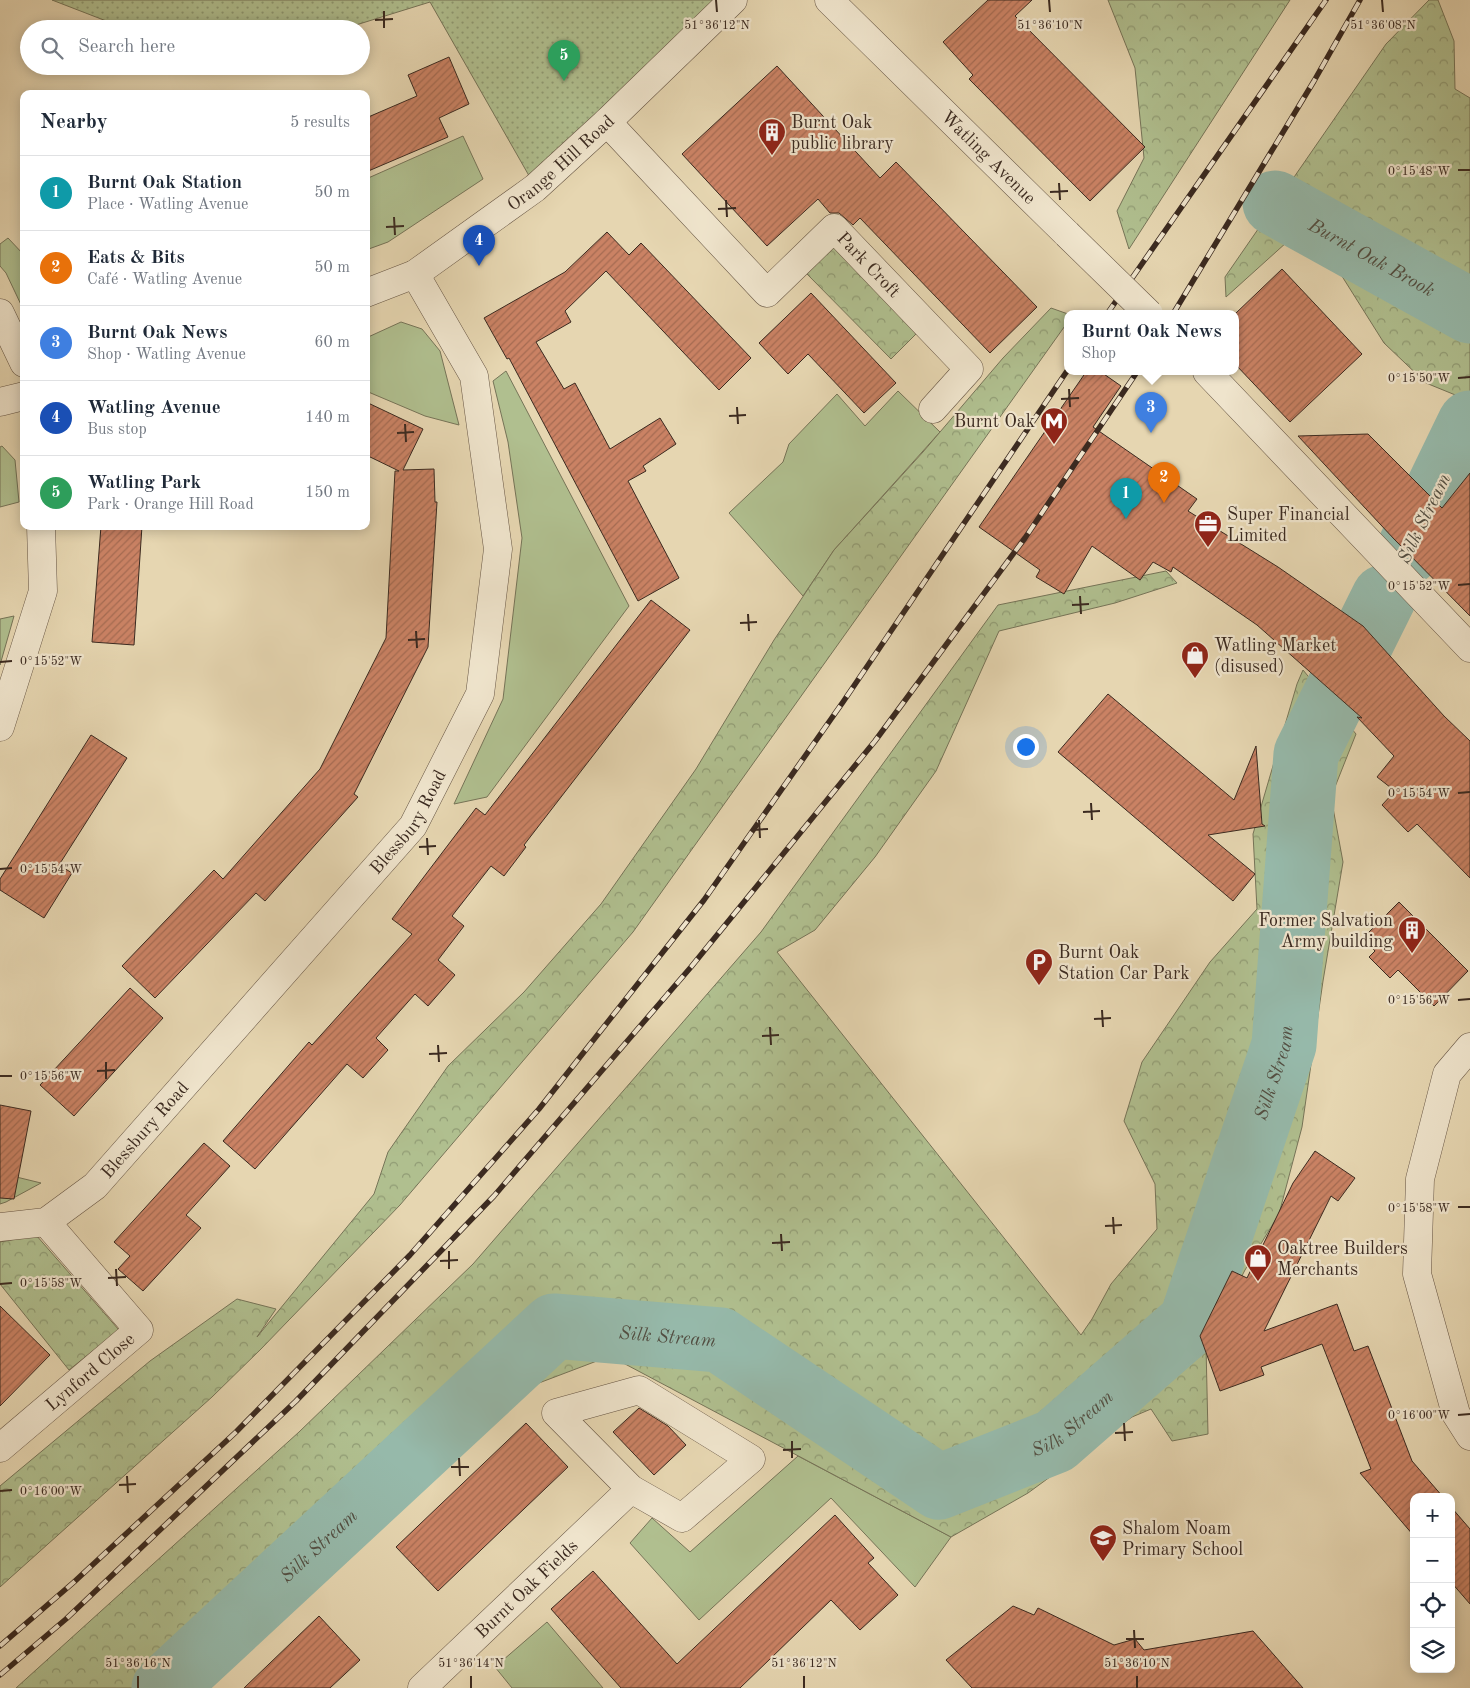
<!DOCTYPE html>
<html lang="en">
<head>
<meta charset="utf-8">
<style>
	:root { --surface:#fff; --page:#f6f6f7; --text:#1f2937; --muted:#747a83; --line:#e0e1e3; --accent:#8f2418 }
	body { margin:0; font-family:"Old Standard TT",serif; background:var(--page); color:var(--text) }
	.controls { position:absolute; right:15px; bottom:15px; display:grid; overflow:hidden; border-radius:10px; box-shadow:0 2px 12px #0003 }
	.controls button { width:45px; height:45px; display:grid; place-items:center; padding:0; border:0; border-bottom:1px solid var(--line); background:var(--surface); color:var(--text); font:25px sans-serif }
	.you { position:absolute; left:1025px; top:746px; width:18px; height:18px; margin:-12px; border:4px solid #fff; border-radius:50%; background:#1a73e8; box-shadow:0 0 0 8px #1a73e833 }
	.badge { display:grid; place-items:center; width:32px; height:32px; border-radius:50%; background:var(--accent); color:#fff; font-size:16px; font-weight:700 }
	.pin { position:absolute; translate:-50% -41px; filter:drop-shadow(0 1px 2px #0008) }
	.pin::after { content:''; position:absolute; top:26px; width:18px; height:15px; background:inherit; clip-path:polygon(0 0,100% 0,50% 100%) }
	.popup { position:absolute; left:1064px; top:310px; width:175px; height:65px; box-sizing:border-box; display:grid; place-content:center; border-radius:10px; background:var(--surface); filter:drop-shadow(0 1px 4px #0005); font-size:16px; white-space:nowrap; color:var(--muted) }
	.popup b { font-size:19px; color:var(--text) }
	.popup::after { content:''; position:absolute; left:50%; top:100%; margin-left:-10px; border:10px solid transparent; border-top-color:var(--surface) }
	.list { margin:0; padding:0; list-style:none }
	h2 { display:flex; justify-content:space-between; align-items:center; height:65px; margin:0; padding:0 20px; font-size:21px }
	h2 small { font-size:16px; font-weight:400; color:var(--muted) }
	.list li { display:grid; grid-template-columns:32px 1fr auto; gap:15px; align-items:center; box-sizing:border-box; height:75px; padding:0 20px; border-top:1px solid var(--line) }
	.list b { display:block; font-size:19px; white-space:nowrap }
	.list p { margin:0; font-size:16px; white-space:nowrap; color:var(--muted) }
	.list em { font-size:16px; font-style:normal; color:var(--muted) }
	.icon { flex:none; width:28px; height:28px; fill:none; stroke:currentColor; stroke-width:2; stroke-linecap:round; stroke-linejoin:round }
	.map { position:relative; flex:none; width:1470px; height:1688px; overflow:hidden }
	.search { position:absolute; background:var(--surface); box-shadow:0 2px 12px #0003; left:20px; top:20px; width:350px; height:55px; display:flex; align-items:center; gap:12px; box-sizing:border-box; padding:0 18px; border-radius:28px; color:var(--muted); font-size:19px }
	.panel { position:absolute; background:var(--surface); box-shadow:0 2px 12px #0003; left:20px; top:90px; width:350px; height:440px; border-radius:10px }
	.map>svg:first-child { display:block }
</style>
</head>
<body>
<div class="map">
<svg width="1470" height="1688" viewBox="0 0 1470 1688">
	<defs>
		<pattern id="forest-crowns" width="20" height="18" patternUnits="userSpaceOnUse" patternTransform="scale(1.25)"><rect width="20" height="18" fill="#b0bf8f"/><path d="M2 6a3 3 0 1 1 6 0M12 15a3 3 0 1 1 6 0" fill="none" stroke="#909b74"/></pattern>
		<pattern id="park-dots" width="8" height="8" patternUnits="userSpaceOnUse" patternTransform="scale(1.25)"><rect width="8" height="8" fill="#b0bf8f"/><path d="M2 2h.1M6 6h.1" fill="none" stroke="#909b74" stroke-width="1.8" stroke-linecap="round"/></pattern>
		<pattern id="building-hatch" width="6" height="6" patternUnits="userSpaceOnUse" patternTransform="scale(1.25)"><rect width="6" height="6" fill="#ca8264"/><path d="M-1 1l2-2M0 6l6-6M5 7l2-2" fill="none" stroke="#a56b52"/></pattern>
	</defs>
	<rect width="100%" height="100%" fill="#e6d6b1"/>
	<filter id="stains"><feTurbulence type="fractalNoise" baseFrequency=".004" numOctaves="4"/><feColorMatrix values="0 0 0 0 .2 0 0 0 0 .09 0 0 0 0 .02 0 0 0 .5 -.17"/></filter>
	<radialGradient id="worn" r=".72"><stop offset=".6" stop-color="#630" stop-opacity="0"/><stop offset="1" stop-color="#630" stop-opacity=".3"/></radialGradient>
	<path fill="#b0bf8f" stroke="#767458" d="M463,136L483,179L388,242L366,250V179Z
		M8,238L24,255V311L6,273L0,266V244Z
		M401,322L422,329L440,351L459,425L425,416L366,391V338Z
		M506,371L629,606L487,797L454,804L503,699L522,538L508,442L493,381Z
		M898,391L940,432L834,550L803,596L729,513L783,462L789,444L837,394L865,426Z
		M2,446L15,460L19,502L0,507V447Z
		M14,616L0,665V619Z
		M0,1173L41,1183L6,1202L0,1204Z
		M798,1456L951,1537L915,1587L831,1498L699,1620L630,1543L652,1518L690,1552Z
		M547,1622L603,1688H512L495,1667Z"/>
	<path fill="url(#forest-crowns)" stroke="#767458" d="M1108,0H1290L1129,249L1117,211L1144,158L1135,68Z
		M1429,0H1438L1454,41L1455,89L1470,98V401L1426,383L1384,343L1323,246L1287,242L1226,297L1225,277L1386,44Z
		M834,247L918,332L891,359L807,274Z
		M1051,308L1068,314L1067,323L633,932L400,1205L261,1349L212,1397L0,1587V1486L150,1361L237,1299L276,1309L257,1337L374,1194L388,1152L448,1066L524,992L601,904L696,769L774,640L834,550L923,452L1003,358Z
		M1166,571L1177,583L1115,603L999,631L936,771L875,857L815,930L777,952L1081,1335L1092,1319L1111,1284L1157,1229L1155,1184L1124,1121L1142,1062L1210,962L1257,909L1253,834L1297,684L1303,670L1356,734L1331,797L1343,862L1323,981L1302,1127L1279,1214L1245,1270L1206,1346L1208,1434L1172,1441L1151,1409L1132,1417L1028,1493L951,1537L610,1356L531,1386L196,1688H16L299,1432L473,1264L761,932L998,605Z
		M36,1235L119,1330L69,1370L0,1284V1242Z"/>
	<path fill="url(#park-dots)" stroke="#767458" d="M52,0H732L536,188L430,2L343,29H127Z"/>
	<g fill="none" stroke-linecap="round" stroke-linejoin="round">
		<path stroke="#728073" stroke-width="11" d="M1384,597L1407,553"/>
		<g stroke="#96b9aa" stroke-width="65">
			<path id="s1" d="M1275,203L1470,311"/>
			<path d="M1407,553L1470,423"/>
			<path id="s2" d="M164,1688L554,1326L720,1340L939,1487L1055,1441L1191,1322L1284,1045L1306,754L1384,597"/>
		</g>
	</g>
	<path fill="url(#building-hatch)" stroke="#3b2a20" d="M988,0H1032L1015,16L1145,147L1090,201L969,79L973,75L943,42Z
		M449,57L469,104L439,118L448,137L366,172V118L417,96L408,75Z
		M777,66L880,178L896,162L1037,307L990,353L860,218L853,225L839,213H830L818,199L767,246L682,154Z
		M607,232L629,255L641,243L751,358L719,390L606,271L565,311L571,322L536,342L564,389L575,383L610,449L660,418L676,444L643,466L646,471L628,481L679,578L638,601L509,358L507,359L484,318L565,272Z
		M1282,269L1362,354L1290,422L1235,364V314Z
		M811,293L896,383L864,413L808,354L788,374L759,343Z
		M1086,372H1101L1121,386L1093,427L1197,499L1188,511L1278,567L1363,626L1444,716L1470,741V878L1417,824L1408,832L1382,805L1395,791L1377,777L1394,756L1357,717L1362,718L1257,625L1173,567L1171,572L1153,562L1140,580L1092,546L1064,594L1036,577L1040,570L979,527Z
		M366,402L423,429L403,470L434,469L435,502H437L428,647L354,794L358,797L265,901L256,893L155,998L122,966L214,870L223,879L320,769L386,638L395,471H399L366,455Z
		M1368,434L1442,508L1470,473V616L1394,539L1298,436Z
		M101,526H142L134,645L92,642Z
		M651,600L690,630L524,845L526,847L504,876L491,866L452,916L464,926L438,960L455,975L428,1006L415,994L376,1038L388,1050L363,1078L347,1064L255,1169L223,1141L309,1042L312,1045L412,934L392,919L476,808L485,815Z
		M1108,694L1234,800L1256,746L1262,824L1265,826L1208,835L1255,874L1233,901L1058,752Z
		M91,735L127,758L59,865L72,873L44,918L0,890V879Z
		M1399,902L1468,971L1434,1006L1398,970L1390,978L1369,957L1375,951L1363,938Z
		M130,988L163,1018L74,1116L40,1085Z
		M0,1105L31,1111L14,1199L0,1198Z
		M204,1143L230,1166L186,1215L201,1228L143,1291L118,1269L130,1256L114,1242Z
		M1315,1151L1355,1178L1338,1201L1331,1196L1264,1331L1337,1304L1354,1351L1368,1346L1412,1461L1443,1497H1414V1536L1360,1473L1371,1469L1322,1344L1261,1367L1264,1375L1220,1391L1200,1336L1232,1271L1247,1278L1293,1183Z
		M0,1306L50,1355L0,1406Z
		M639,1408L668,1426L686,1445L654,1475L613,1432Z
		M526,1423L568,1467L438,1591L396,1547Z
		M1451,1507L1470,1529V1604L1451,1582Z
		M835,1515L874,1558L868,1563L898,1595L860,1630L831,1600L740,1688H621L551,1609L593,1571L677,1664Z
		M1013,1606L1034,1615L1038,1608L1114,1645L1135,1639L1144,1650L1253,1631L1303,1688H972L946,1660Z
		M319,1616L360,1660L330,1688H244Z"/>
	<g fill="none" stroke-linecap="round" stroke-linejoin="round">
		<g stroke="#654" stroke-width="29">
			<g id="minor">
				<path id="s3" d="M829,0L1067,234"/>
				<path id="s4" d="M607,122L767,293L834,228L969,369L933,409"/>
				<path id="s5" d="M366,293L415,274L535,188L607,122L733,0"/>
				<path d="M0,313L24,363"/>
				<path d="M1207,372L1470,648"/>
				<path d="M0,402L24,396"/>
				<path d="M0,727L43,591L41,526"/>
				<path d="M1470,1047L1447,1074L1420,1179L1417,1274L1456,1414L1470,1436"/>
				<path id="s6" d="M0,1227L46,1222L95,1186L413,826L480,694L498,549L474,376L415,274"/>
				<path d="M639,1390L751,1459L682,1518L631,1489L556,1413Z"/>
				<path id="s7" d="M0,1448L139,1330L46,1222"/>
				<path id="s8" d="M422,1688L631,1489"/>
			</g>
		</g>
		<use href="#minor" stroke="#efe4cc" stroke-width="28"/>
		<g stroke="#3b2a20" stroke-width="5.5">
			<path id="rail" d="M1107,314L1326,0
				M1173,314L1314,81L1360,0
				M0,1646L74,1582L236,1432L410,1255L539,1109L704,900L843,702L1067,371
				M0,1675L66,1619L296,1401L494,1196L691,967L875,741L1025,538L1137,372"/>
		</g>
		<use href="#rail" stroke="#efe4cc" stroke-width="4" stroke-dasharray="11" stroke-linecap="butt"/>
		<g stroke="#654" stroke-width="29" stroke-linecap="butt">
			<path id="minor-bridge" d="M1067,234L1149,314"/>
		</g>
		<use href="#minor-bridge" stroke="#efe4cc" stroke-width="28"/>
	</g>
	<path fill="none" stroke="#3b2a20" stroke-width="2" d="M716,0L717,12M1049,0L1050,12M1382,0L1383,12M384,11V28M375,20L393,19M1458,170H1470M1059,183L1060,200M1050,192L1068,191M726,200L727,217M718,209L736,208M394,217L395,235M386,227L404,226M1458,378L1470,377M1069,389L1070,407M1061,399L1079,398M737,407L738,424M729,416L746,415M405,424L406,442M397,433L414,432M1458,585L1470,584M1080,596L1081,614M1072,605L1089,604M748,614L749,631M740,623L757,622M416,631L417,648M408,640L425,639M0,662L12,661M1458,793L1470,792M1091,803L1092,820M1083,812L1100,811M759,820L760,838M751,830L768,829M427,838L428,855M419,847L436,846M0,869L12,868M1458,1000L1470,999M1102,1010L1103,1027M1094,1019L1111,1018M770,1027L771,1045M762,1036L779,1035M438,1045L439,1062M429,1054L447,1053M106,1062V1079M97,1071L115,1070M0,1076H12M1458,1207H1470M1113,1217L1114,1234M1105,1226L1122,1225M781,1234L782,1251M772,1243L790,1242M449,1251V1269M440,1261L458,1260M116,1269L117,1286M108,1278L126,1277M0,1284L12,1283M1458,1415L1470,1414M1124,1423L1125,1441M1115,1433L1133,1432M792,1441V1458M783,1450L801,1449M459,1458L460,1476M451,1467H469M127,1476L128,1493M119,1485L136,1484M0,1491L12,1490M1134,1630L1135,1648M1126,1639H1144M138,1676V1688M471,1676V1688M804,1676V1688M1137,1676V1688"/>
	<defs>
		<g id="building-pin" transform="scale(1.4375)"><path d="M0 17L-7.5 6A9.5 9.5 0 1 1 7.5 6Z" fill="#8f2418" stroke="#efe4cc"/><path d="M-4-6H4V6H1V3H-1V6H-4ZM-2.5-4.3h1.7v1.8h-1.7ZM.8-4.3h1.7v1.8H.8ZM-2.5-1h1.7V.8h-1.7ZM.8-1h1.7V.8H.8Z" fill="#fff"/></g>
		<g id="metro-pin" transform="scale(1.4375)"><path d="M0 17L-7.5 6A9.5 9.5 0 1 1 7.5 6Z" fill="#8f2418" stroke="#efe4cc"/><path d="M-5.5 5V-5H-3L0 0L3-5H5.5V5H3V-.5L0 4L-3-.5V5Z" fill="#fff"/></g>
		<g id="office-pin" transform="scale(1.4375)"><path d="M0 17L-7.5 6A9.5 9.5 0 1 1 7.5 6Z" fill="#8f2418" stroke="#efe4cc"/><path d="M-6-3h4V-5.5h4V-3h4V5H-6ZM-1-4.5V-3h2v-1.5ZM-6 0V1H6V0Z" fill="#fff"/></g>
		<g id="shop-pin" transform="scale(1.4375)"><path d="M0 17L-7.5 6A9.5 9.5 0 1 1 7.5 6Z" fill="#8f2418" stroke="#efe4cc"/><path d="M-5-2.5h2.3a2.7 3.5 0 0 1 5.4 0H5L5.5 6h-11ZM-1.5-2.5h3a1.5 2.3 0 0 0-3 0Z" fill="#fff"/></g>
		<g id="parking-pin" transform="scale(1.4375)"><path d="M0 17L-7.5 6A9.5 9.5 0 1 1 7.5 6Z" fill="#8f2418" stroke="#efe4cc"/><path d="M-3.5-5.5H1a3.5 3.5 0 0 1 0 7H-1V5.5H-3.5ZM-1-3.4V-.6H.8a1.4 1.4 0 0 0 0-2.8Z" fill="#fff"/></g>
		<g id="school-pin" transform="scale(1.4375)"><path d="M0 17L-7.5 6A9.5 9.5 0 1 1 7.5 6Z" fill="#8f2418" stroke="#efe4cc"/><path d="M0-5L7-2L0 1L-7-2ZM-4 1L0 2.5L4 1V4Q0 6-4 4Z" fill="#fff"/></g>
	</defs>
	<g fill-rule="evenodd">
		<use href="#building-pin" x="772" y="132"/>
		<use href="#metro-pin" x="1054" y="421"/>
		<use href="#office-pin" x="1208" y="524"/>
		<use href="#shop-pin" x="1195" y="655"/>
		<use href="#building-pin" x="1412" y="930"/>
		<use href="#parking-pin" x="1039" y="962"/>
		<use href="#shop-pin" x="1258" y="1258"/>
		<use href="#school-pin" x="1103" y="1538"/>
	</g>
	<g text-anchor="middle" stroke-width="4.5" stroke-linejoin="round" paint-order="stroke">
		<g font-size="18" fill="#3b2a20" stroke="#efe4cc" text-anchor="start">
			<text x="791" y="128">Burnt Oak<tspan x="791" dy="21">public library</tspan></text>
			<text x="1035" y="427" text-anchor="end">Burnt Oak</text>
			<text x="1227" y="520">Super Financial<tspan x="1227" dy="21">Limited</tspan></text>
			<text x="1214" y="651">Watling Market<tspan x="1214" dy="21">(disused)</tspan></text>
			<text x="1393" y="926" text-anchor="end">Former Salvation<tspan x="1393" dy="21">Army building</tspan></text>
			<text x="1058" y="958">Burnt Oak<tspan x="1058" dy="21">Station Car Park</tspan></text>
			<text x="1277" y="1254">Oaktree Builders<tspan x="1277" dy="21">Merchants</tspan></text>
			<text x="1122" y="1534">Shalom Noam<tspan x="1122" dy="21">Primary School</tspan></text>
		</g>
		<g font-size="18" fill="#3b2a20" stroke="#efe4cc">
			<text dy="6" stroke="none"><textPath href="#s3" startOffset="224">Watling Avenue</textPath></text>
			<text dy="6" stroke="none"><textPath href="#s5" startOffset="236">Orange Hill Road</textPath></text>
			<text dy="6" stroke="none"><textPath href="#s4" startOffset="378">Park Croft</textPath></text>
			<text dy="6" stroke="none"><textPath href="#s6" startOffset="588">Blessbury Road</textPath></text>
			<text dy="6" stroke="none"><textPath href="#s6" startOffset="182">Blessbury Road</textPath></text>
			<text dy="6" stroke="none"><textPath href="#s7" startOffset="118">Lynford Close</textPath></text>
			<text dy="6" stroke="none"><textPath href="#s8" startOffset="144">Burnt Oak Fields</textPath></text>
		</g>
		<g font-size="19" font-style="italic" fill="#524e42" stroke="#efe4cc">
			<text dy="7" stroke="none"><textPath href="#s1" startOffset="111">Burnt Oak Brook</textPath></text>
			<text transform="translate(1423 518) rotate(-64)" y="7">Silk Stream</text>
			<text dy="7" stroke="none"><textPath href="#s2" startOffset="1531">Silk Stream</textPath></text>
			<text dy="7" stroke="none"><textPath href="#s2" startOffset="646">Silk Stream</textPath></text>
			<text dy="7" stroke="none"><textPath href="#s2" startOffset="1111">Silk Stream</textPath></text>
			<text dy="7" stroke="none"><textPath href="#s2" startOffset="210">Silk Stream</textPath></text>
		</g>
	</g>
	<g font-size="12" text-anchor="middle" fill="#3b2a20" stroke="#efe4cc" stroke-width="4.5" stroke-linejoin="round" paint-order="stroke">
		<text x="717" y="29">51°36'12"N</text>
		<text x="1050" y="29">51°36'10"N</text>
		<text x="1383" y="29">51°36'08"N</text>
		<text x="1419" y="175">0°15'48"W</text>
		<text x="1419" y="382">0°15'50"W</text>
		<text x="1419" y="590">0°15'52"W</text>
		<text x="51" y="665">0°15'52"W</text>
		<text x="1419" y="797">0°15'54"W</text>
		<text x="51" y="873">0°15'54"W</text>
		<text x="1419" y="1004">0°15'56"W</text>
		<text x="51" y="1080">0°15'56"W</text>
		<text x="1419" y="1212">0°15'58"W</text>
		<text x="51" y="1287">0°15'58"W</text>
		<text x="1419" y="1419">0°16'00"W</text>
		<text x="51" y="1495">0°16'00"W</text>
		<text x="138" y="1667">51°36'16"N</text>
		<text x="471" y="1667">51°36'14"N</text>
		<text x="804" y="1667">51°36'12"N</text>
		<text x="1137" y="1667">51°36'10"N</text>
	</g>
	<rect width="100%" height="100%" filter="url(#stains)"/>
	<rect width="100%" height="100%" fill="url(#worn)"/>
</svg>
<div class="controls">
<button>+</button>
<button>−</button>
<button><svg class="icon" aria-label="locate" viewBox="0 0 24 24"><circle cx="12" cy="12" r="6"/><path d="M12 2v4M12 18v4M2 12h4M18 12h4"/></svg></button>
<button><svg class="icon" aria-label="layers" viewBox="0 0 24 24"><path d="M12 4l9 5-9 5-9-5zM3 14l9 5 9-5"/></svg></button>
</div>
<div class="you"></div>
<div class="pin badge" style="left:1126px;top:519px;background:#0f9aa8">1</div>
<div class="pin badge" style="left:1164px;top:503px;background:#e8710a">2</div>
<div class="pin badge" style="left:1151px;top:433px;background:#3f7fe0">3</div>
<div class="popup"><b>Burnt Oak News</b>Shop</div>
<div class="pin badge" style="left:479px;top:266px;background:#1a4fb4">4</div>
<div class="pin badge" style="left:564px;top:81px;background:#2e9e5b">5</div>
<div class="search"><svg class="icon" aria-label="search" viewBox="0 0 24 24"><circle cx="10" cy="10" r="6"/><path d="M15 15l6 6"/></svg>Search here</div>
<section class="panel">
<h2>Nearby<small>5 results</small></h2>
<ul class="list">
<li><span class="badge" style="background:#0f9aa8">1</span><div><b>Burnt Oak Station</b><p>Place · Watling Avenue</p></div><em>50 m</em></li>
<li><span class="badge" style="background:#e8710a">2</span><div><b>Eats &amp; Bits</b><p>Café · Watling Avenue</p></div><em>50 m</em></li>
<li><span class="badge" style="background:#3f7fe0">3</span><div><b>Burnt Oak News</b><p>Shop · Watling Avenue</p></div><em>60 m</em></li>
<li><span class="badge" style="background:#1a4fb4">4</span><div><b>Watling Avenue</b><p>Bus stop</p></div><em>140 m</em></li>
<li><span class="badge" style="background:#2e9e5b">5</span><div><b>Watling Park</b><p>Park · Orange Hill Road</p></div><em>150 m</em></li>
</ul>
</section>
</div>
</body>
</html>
